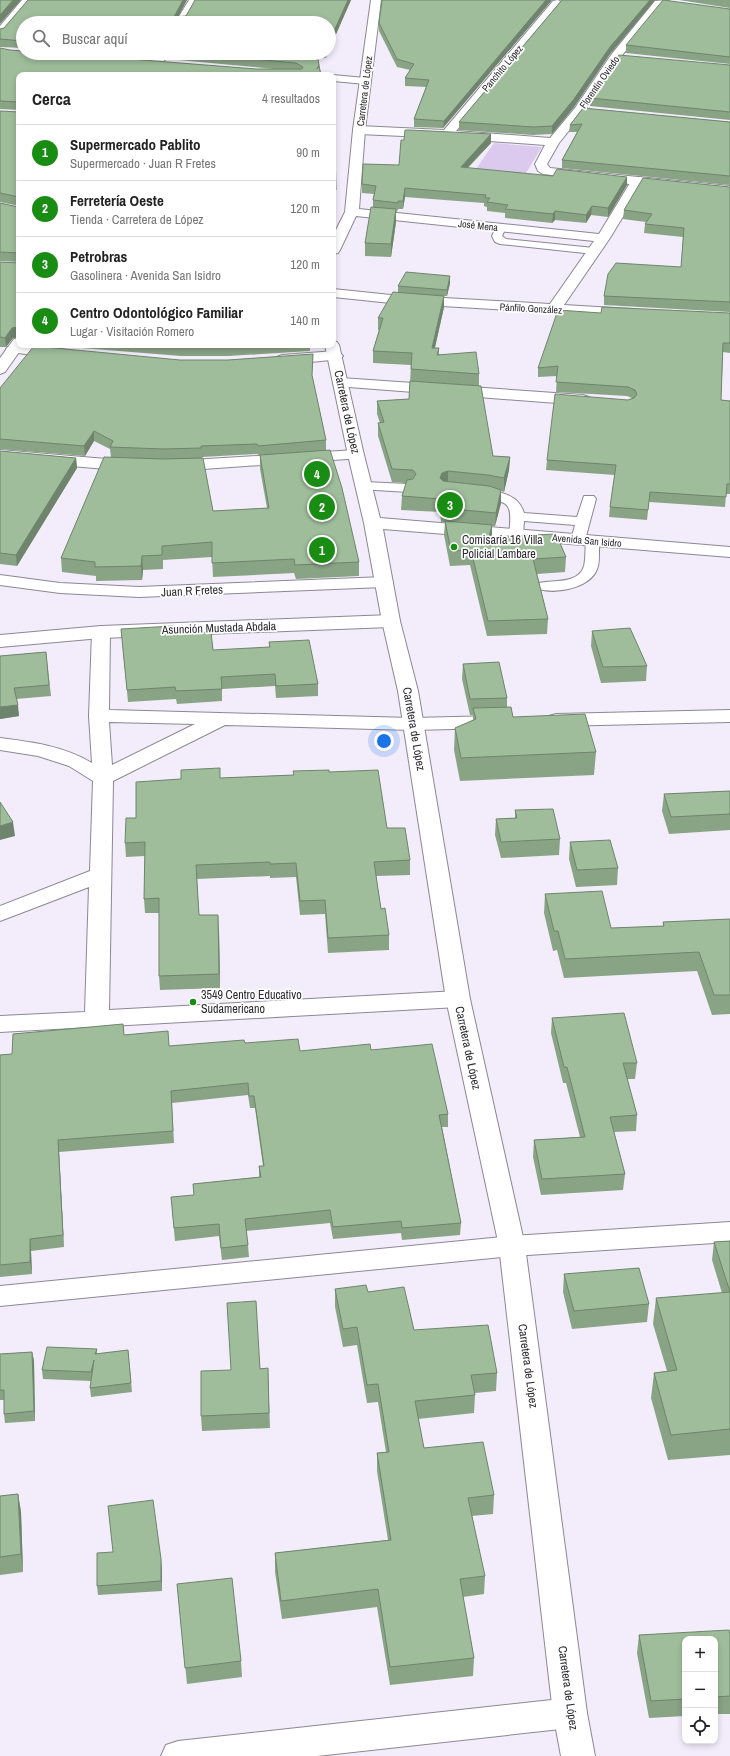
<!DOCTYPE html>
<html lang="es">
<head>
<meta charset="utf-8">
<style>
	:root { --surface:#fff; --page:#f6f6f6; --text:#222; --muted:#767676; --line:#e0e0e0; --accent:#198c13 }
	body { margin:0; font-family:"Archivo Narrow",sans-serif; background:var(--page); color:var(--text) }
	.controls { position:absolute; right:12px; bottom:12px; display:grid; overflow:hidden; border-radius:8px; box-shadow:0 2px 6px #0003 }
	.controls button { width:36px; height:36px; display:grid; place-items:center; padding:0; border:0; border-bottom:1px solid var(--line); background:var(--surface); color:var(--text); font:20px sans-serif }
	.you { position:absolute; left:384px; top:741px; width:14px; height:14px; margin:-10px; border:3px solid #fff; border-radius:50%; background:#1a73e8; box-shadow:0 0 0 6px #1a73e833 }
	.badge { display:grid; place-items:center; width:26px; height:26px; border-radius:50%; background:var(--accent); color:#fff; font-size:13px; font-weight:700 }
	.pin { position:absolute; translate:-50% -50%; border:2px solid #fff; box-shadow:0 1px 4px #0006 }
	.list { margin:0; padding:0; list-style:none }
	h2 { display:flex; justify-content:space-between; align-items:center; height:52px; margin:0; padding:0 16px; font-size:17px }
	h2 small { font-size:13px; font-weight:400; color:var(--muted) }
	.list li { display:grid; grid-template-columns:26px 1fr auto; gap:12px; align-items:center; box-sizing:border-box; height:56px; padding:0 16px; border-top:1px solid var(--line) }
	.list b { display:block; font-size:15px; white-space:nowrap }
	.list p { margin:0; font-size:13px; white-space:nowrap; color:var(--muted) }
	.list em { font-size:13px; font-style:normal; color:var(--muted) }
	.icon { flex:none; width:22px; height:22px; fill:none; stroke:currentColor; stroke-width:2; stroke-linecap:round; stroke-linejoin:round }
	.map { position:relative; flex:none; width:730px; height:1756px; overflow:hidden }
	.search { position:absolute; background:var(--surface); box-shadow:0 2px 6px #0003; left:16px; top:16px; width:320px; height:44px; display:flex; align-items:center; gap:10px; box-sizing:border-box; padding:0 14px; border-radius:22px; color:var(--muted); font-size:15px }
	.panel { position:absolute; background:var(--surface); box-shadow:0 2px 6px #0003; left:16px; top:72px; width:320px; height:276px; border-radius:8px }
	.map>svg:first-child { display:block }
</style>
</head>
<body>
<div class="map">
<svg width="730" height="1756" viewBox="0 0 730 1756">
	<rect width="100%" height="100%" fill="#f3edfb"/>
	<path fill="#dbcaee" d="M494,143L542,147L521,181L471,176Z"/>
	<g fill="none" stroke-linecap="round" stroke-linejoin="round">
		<g stroke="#8d8794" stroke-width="2">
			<path id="service" d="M501,224L506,227L502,236L506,239L594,248L599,251L594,254L500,244L495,242L492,236L497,225Z
				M364,482L408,484L413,485L415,488L413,491L408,492L359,489L357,486L359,483Z
				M478,489C496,492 518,492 524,513L577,517L584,496H594L596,499L585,540L583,543H573L571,540L575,525L524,521L523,535L521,538H511L509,535C514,495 505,504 473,496L471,493L473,490Z
				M593,537L598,538L600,541C598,549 600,558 598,566C593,588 557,594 539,589L537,586L539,583C553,580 579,584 584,566C586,558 585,549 586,541L588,538Z"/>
		</g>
		<g stroke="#8d8794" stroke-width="2">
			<path id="minor" d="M22,0H33L4,35L0,36V26Z
				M189,0H199L185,23H175Z
				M558,0L562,3L561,5L456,131L550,138L575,108L611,55L655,1L669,0L663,5L619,59L583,113L559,143L547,164L550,168L638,177L643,178L644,181L643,184L638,185L543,174L538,171L535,164L545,145L447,138L359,134L355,133L353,130L355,127L359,126L444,130L553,1Z
				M156,53H168L157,75H145Z
				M331,75H333L365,78L371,81L365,84L333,81V75Z
				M14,344L60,348L65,350L68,353L65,356L60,358L9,352L6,349L9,346Z
				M335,351L340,353L343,356L340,359L282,365L277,363L274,360L277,357L282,355Z
				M341,378L583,395L589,397L591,400L589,403L583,405L336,386L333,383L336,380Z
				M0,450L130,461L136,462L138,466L136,470L130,471L0,460Z
				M356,450L362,452L364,455L362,458L175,471L169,470L167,466L169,462L175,461Z
				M0,575L60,583L139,587L384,577L390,578L393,582L390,586L384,587L139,597L60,593L0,585Z
				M101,626L108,628L110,632L109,710L412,718L496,716L503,718L506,722L503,726L496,728L412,730L225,725L113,781L109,1010L458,991L466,994L470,999L466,1004L458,1007L0,1032V1016L85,1012L89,887L0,921V906L90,871L93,781L69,766L38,756L0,750V738C32,742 64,746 92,763L89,716L92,632L94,628ZM109,722L195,724L112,765Z
				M730,710V722L556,726L549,724L546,720L549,716L556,714Z
				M730,1222V1242L512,1256L0,1306V1286L512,1236Z
				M570,1698L582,1702L587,1713L582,1724L570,1728L317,1756H161L166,1745L178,1741Z"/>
		</g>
		<g stroke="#8d8794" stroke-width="2">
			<path id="tertiary" d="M371,0H381L365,130L359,209L599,234L633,178L638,177L730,186V194L642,185L610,238L564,305L631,309L636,310L638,313L636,316L631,317L391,303L333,297V289L391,295L550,304L594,241L356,216L340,250L338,253L333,254V236L345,212L353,130Z
				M19,338V345H24L5,372L0,374V358L14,339Z
				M391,615L398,617L400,621L398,625L391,627L101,638L0,647V635L101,626Z"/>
		</g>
		<g stroke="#8d8794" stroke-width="2">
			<path id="secondary" d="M333,341L337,342L339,345L364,455L380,518L730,547V557L383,529L400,621L418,691L470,999L525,1246L587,1713L595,1756H561L553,1713L499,1246L446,999L398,691L382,621L364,523L348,455L325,345H333Z"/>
		</g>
		<use href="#service" fill="#fff" fill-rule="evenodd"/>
		<use href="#minor" fill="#fff" fill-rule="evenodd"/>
		<use href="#tertiary" fill="#fff" fill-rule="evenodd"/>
		<use href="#secondary" fill="#fff" fill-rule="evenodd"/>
	</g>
	<path fill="#89a385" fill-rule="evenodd" d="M28,0H187L178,16H186L195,0H351L329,50V23H23V48L0,47V29L4,28Z
		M382,0H552L443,128L414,127V119L426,87L405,86V78L410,70L397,67L379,31V23Z
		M560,0H655L610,54L574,107L552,134L533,135L459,130V122L561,1Z
		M679,0H730V8Z
		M730,9V64L626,53V45Z
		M0,48L10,50L256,69H274L125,55L63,53H328L326,58L318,57L321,75H19V110L0,109Z
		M730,65V120L590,106V98Z
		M583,108L730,122V185L562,168V160L577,132H569L570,125Z
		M0,111L19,112V262L0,261V203L18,207L19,206L0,202Z
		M491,134V143L468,168L627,185L608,217L591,215L586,223L555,220L552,223L505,218V213L487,211V207L484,206V203L405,197L403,209H398L397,212L396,211V222L391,257L365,256V243L373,207V200L374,194L362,193V184L399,165Z
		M333,149H335L336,199H333Z
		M730,187V312L604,305V296L681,267L683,237L644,233L645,224L646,222L623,219L624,210Z
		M0,262L19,263V337L13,338L6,347H0Z
		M450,276V283L447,296H444V307L435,348H439V354L479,374V386L493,456L510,457L509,470L504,492L501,491V503L495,526H492V537L566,557L565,572L537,574L548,619L547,634L487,636L470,565L450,566L444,535L445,522H441L440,512L401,510L402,496L406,483L392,482L378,436V423H380L377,414V401L409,399L411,365L373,363V351L379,330H378V318L398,292V286Z
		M601,313H730V353L723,352L721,400L730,401V494H726L725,507L649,502L647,520L609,517L610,507L615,475L546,470L547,460L628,400L632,398L627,396L556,392L557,376L538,377V368Z
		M44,345H310V351L228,356H181Z
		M313,354L312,376L326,440V450L359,562V576L296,579L294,573L213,577L212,557L163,560V569L143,570L142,580L96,581V576L62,572L61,558L111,457L110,449L94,441L85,456L0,449V388L180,360H228ZM258,454V456H260V469L267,508L213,511L202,457Z
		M0,451L76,458L77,468L17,566L0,564Z
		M121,629L174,634L213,650L269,648V642L318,684V696L276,698L275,686L222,689V701L177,704L176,699L128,702Z
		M592,631L647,666L646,681L601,683L591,646Z
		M46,652L51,696L16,699L19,716L0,719V656Z
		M463,664L507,698V707L513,717L596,752L594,775L460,781L454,750L455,728L473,720V715H470L462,679Z
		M329,772L387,828L410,860V875L376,876L381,909L389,935V950L328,953L325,914L300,915L296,877L270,878V876L197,879L199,915L219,929L220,988L160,990L159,976V913H145L144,899L145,856L126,857L125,843L136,818L220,778L293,775Z
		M730,791V830L669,834L662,811L664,794Z
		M515,810L560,839L559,855L501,858L495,835L496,819L515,818Z
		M570,842L618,868L617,885L576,887L569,859Z
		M545,894L611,928L663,926V922L730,919V1014L712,1015L697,971L564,978L557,950L553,951L544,913Z
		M552,1018L637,1063L635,1079H627L637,1115L636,1131L614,1132L625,1174L623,1190L541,1195L533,1157L534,1140L580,1137L566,1083H563L551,1033Z
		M123,1024L124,1035L169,1046L245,1043L300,1051L371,1050L448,1114V1127H442L461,1223L460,1235L402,1240L401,1233L333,1239L330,1223L246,1231L248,1245L249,1257L222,1260L219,1236L175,1241L172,1209L194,1195L193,1184L259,1177V1166H263L255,1108H250L248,1095L172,1103L174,1143L59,1152L64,1247L31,1251L32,1274L0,1277V1055L12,1054Z
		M730,1241V1455L668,1460L651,1398L654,1373L667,1371L653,1324L656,1298L722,1293L712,1260L714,1242Z
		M564,1274L649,1304L647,1322L572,1329L563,1292Z
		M335,1289L368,1292L414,1330L497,1373L496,1391L475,1393V1395L474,1413L418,1419L424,1448L494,1495L493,1514L472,1516L485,1576L484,1594L463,1597L474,1658L473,1676L390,1685L377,1607L282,1619L275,1572V1553L388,1540L377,1471V1453L386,1452L378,1402L367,1403L357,1345L343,1347L335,1307Z
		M97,1349V1354L128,1350L132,1392L91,1397L90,1388L91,1381L43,1379L42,1370Z
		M32,1352L34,1361L35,1421L5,1423L4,1414V1400H0V1354Z
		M268,1368L270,1428L202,1431L201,1416L231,1370Z
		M18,1494L21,1512L23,1572L0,1575V1496Z
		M161,1559L162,1591L98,1595L97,1586Z
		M177,1584L241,1661L242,1677L187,1684Z
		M730,1634V1714H715V1639H685V1716L649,1718L637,1653L639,1635Z"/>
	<path fill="#6f846c" d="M13,0H21L0,24V15Z
		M183,0H187L175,23L174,17Z
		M348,0H351L329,50V42Z
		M546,0H552L443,128L444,121Z
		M650,0H655L610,54L574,107L552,134V126L610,47Z
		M335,105L336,114L333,145V135Z
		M491,134V143L460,175L461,167Z
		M627,177V185L608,217V208Z
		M405,188V197L403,209V201Z
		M592,206L591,215L586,223V215Z
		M396,209V222L391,257V244Z
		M555,211V220L552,223L553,214Z
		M450,276V283L447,296V290Z
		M444,296V307L432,360V348Z
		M18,327L19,337L13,338L6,347L5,338L12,328Z
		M94,431V441L85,456L84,446Z
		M510,457L509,470L504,492V478Z
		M76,458L77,468L17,566L16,555Z
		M448,471V484L442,486L440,478L442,473Z
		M501,490V503L495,526L496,513Z
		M492,525V539L489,537Z
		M142,556L143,570L142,580L141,566Z
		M18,705L19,716L0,719V707Z
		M13,822L15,836L0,840V826Z
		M218,915L219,929L220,988L219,974Z
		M58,1140L59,1152L64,1247L63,1235Z
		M30,1239L31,1251L32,1274L30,1262Z
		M32,1352L34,1361L35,1421L34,1411Z
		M18,1494L21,1512L23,1572L21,1554Z
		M161,1559L162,1569V1591L161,1581Z"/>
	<path fill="#9fbd9b" stroke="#6f846c" d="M0,0H13L0,15Z
		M28,0H183L174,17L186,16L195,0H348L329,42V23H23V42L22,41L0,39V29L4,28Z
		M382,0H546L444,121L414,119L429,80L405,78L414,64L397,59L379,23Z
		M562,0H650L610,47L574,99L552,126L534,127L459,122Z
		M663,0L730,9V57L626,45Z
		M0,48L10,50L23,51V53H54L256,69H302L303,67L296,63L187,53H317L319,65L317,69L319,66L321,75H19V102L0,101Z
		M619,55L730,65V112L590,98Z
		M333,105H335L333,135Z
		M583,108L730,122V176L562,160L582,124L570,125Z
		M0,111L19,112V197L0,193Z
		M405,130H410L491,134L461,167L553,176L557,169L627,177L608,208L592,206L586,215L555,211L553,214L505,209L508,205L487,202L490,198H485L486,195L405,188L403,201H398V203L373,200L376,186L362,184L363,164L399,165L401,140H404Z
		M333,149H335L336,190H333Z
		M643,178L730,187V302L604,296L608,274L616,263L681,267L684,228L645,224L652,214L624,210Z
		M0,203L18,207L19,206V253L0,252Z
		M371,207L396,209L391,244L365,243Z
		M0,262L19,263V328L18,327L12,328L5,338L0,337Z
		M406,272L450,276L447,290L398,286Z
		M393,292L444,296L432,348H439L437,355L476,352L479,374L411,369L412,353L373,351L383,318H378Z
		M602,307L730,313V343H723L721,400L730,401V484H727L726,497L650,492L648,510L610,507L616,465L547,460L555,394L628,400L634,398L637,394L635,390L628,387L556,382L558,366L538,368L558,310L601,313Z
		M160,345H254L228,347H181Z
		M34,346L180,360H228L313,354L312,375L326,440L258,446L257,444L201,446V448L163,449L110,447L113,441L94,431L84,446L0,439V388Z
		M410,381L481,386L493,456L510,457L504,478L488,475L448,471L442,473L440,478L443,481L489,486L501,490L496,513L442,508L440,499L402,496L407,480L413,479L416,474L413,470L392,469L378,423L384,422L377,401L409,399Z
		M330,450L342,488L359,562L295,565L294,559L212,563V542L162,546V555L142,556L141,566L95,567V562L61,558L104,457L163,459L203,458L213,511L269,508L260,455Z
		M0,451L76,458L16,555L0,553Z
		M445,521L492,525L489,537L556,534L566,557L533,559L548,619L488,621L471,550L451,551Z
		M173,626L174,634L211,632L213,650L270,647L269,642L309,640L318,684L276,686L275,674L221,677L222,689L176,691L175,687L127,690L121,629Z
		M630,628L647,666L603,667L592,631Z
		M46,652L49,685L14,688L18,705L0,707V656Z
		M499,662L507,698L470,699L463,664Z
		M511,707L513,717L585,714L596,752L461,758L455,728L476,719L473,708Z
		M220,768V778L294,775L293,771L329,770V772L378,770L387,828H405L410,860L374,862L381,909L385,908L389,935L328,938L325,900L300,901L296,863L270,864V862L196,865L199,915H218L219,974L159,976V898L144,899L145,842L125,843L126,818H136V782L181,779V770Z
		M730,791V814L671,817L664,794Z
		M0,802L13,822L0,826Z
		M553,809L560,839L501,842L496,819L517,818L515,810Z
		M610,840L618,868L577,870L570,842Z
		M602,891L611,928L664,926L663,922L730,919V995H714L699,952L565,959L558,931H554L545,894Z
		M624,1013L637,1063H623L637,1115L610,1117L625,1174L542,1179L534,1140L585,1137L567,1067H564L552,1018Z
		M123,1024L124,1035L168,1031L169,1046L244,1040L245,1043L298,1039L300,1051L370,1044L371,1050L432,1044L448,1114L439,1115L461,1223L402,1228L401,1221L333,1227L330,1210L245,1219L248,1245L221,1248L219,1224L174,1228L171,1197L194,1195L193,1184L261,1177L259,1166H264L254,1096H249L248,1083L171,1091L173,1131L58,1140L63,1235L30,1239V1262L0,1265V1055L12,1054L13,1034Z
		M730,1241V1292L714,1242Z
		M639,1268L649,1304L574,1311L564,1274Z
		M366,1285L368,1292L404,1287L414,1330L488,1325L497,1373L471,1375L475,1395L415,1401L424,1448L483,1442L494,1495L468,1498L485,1576L460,1579L474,1658L390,1667L378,1589L281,1601L275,1553L391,1540L377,1453L389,1452L378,1384L367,1385L357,1327L343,1329L335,1289Z
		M730,1292V1429L671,1435L654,1373L677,1370L656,1298Z
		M256,1301L260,1369L268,1368L269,1413L201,1416V1371L231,1370L227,1303Z
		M47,1347L97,1349L95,1354L128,1350L131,1383L90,1388L94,1360L91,1372L42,1370Z
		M32,1352L34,1411L4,1414V1390H0V1354Z
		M18,1494L21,1554L0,1557V1496Z
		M153,1500L161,1559V1581L97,1586V1553L113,1552L108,1506Z
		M232,1578L241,1661L185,1668L177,1584Z
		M729,1630L730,1634V1696L715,1697V1639H685V1699L651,1701L639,1635Z"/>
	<g fill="#198c13" stroke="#fff" stroke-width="1.5">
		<circle cx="454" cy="547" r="4"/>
		<circle cx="193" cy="1002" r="4"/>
	</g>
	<g text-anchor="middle" stroke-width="3.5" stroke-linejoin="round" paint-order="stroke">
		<g font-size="10" fill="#2b292e" stroke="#fff">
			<text transform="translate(502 68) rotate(-50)" y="4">Panchito López</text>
			<text transform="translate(599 82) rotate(-55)" y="4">Florentín Oviedo</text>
			<text transform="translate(364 91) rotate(-83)" y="4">Carretera de López</text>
			<text transform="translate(478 225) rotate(6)" y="4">José Mena</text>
			<text transform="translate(531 308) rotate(3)" y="4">Pánfilo González</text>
			<text transform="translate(587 540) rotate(5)" y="4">Avenida San Isidro</text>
		</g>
		<g font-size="12" fill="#2b292e" stroke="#fff">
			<text transform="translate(347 412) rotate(78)" y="4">Carretera de López</text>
			<text transform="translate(192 591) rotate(-3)" y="4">Juan R Fretes</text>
			<text transform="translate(219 628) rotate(-2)" y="4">Asunción Mustada Abdala</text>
			<text transform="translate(414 729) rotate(80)" y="4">Carretera de López</text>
			<text transform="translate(468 1048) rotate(78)" y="4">Carretera de López</text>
			<text transform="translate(528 1366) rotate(82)" y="4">Carretera de López</text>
			<text transform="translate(568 1688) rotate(82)" y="4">Carretera de López</text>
		</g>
		<g font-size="12" fill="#2b292e" stroke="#fff" text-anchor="start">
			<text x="462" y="544">Comisaría 16 Villa<tspan x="462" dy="14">Policial Lambare</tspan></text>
			<text x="201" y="999">3549 Centro Educativo<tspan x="201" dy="14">Sudamericano</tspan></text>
		</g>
	</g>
</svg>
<div class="controls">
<button>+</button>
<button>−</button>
<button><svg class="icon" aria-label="locate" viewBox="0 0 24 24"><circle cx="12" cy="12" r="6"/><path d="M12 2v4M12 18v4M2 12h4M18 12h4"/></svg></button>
</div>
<div class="you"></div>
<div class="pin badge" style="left:322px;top:550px">1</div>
<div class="pin badge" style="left:322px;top:507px">2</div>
<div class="pin badge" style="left:450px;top:505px">3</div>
<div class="pin badge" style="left:317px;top:474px">4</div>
<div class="search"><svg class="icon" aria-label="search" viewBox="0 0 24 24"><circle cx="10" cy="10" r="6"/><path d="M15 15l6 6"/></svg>Buscar aquí</div>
<section class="panel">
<h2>Cerca<small>4 resultados</small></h2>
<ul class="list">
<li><span class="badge">1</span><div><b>Supermercado Pablito</b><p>Supermercado · Juan R Fretes</p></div><em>90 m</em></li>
<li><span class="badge">2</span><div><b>Ferretería Oeste</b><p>Tienda · Carretera de López</p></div><em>120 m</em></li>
<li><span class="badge">3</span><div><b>Petrobras</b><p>Gasolinera · Avenida San Isidro</p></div><em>120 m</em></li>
<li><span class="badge">4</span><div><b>Centro Odontológico Familiar</b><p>Lugar · Visitación Romero</p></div><em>140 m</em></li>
</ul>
</section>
</div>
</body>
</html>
